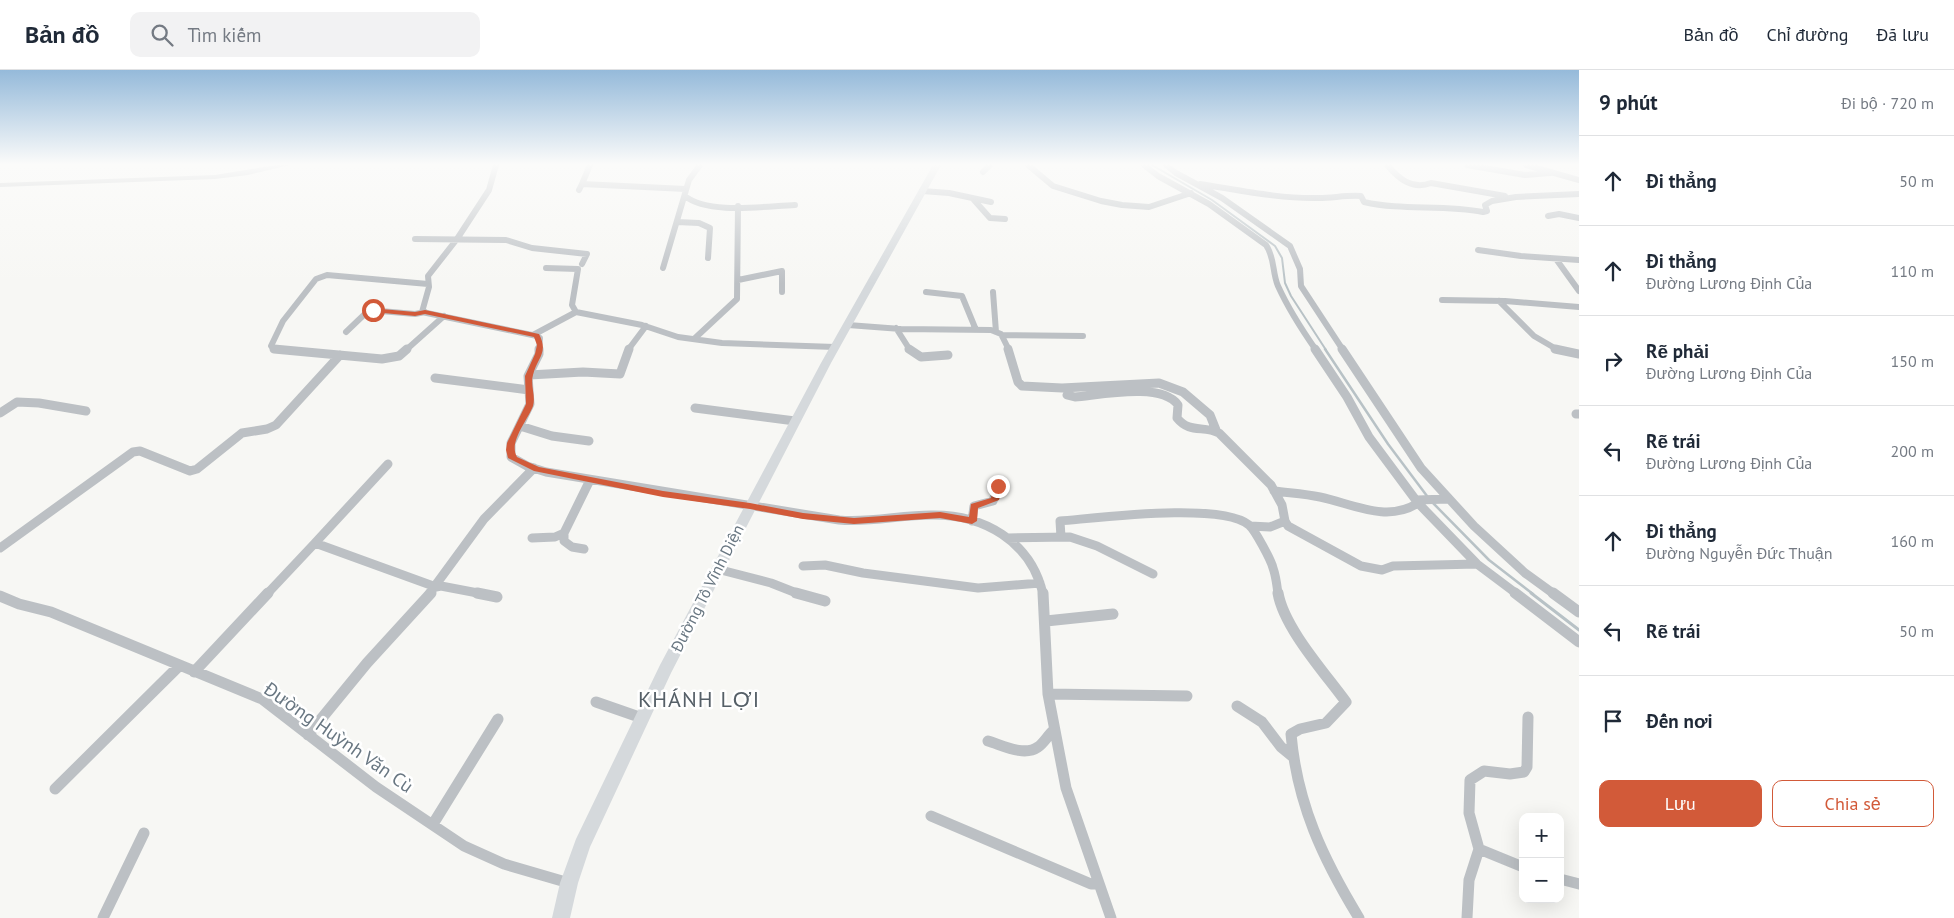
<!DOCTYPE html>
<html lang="vi">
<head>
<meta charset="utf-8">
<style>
	:root { --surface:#fff; --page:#f2f2f3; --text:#1f2937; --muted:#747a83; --line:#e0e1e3; --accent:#d25a39 }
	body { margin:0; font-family:"PT Sans",sans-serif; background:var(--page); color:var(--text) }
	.controls { position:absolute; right:15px; bottom:15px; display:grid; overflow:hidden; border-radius:10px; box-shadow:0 5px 20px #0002 }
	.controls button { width:45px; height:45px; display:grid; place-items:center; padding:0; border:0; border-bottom:1px solid var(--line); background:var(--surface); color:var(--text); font:25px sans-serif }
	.stop { position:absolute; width:15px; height:15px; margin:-11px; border:4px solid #d25a39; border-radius:50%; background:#fff }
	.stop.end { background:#d25a39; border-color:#fff; box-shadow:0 1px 5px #0008 }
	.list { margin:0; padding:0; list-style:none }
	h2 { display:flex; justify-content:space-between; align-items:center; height:65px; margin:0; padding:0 20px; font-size:21px }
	h2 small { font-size:16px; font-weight:400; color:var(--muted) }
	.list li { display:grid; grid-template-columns:32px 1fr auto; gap:15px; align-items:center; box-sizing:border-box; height:90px; padding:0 20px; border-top:1px solid var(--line) }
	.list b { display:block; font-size:19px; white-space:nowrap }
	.list p { margin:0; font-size:16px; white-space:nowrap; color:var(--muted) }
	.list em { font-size:16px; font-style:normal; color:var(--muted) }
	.actions { display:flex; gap:10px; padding:15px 20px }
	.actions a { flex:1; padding:11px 0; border:1px solid var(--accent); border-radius:10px; text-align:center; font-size:18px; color:var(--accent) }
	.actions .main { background:var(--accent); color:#fff }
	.icon { flex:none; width:28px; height:28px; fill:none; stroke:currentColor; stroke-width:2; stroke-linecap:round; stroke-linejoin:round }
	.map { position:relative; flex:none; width:1579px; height:848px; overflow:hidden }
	header { display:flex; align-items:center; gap:30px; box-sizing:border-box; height:70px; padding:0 25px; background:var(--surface); border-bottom:1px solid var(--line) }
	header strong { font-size:24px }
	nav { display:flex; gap:28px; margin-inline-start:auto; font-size:18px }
	.search { width:350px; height:45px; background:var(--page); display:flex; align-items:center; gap:12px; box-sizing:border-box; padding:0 18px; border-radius:10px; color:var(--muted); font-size:19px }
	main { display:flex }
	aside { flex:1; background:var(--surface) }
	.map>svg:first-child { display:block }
</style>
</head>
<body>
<header>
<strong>Bản đồ</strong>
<div class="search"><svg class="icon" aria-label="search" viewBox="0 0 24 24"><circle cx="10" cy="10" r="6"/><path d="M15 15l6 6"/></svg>Tìm kiếm</div>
<nav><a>Bản đồ</a><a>Chỉ đường</a><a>Đã lưu</a></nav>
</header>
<main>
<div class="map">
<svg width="1579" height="848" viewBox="0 0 1579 848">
	<rect width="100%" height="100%" fill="#f7f7f4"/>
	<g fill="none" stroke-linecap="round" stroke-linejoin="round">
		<path stroke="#b8c2c6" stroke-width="2" d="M1152,95L1212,130L1275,176L1282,188L1285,213L1291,226L1326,280"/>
		<path stroke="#b8c2c6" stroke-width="2.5" d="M1325,279L1388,374L1427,426
			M1432,432L1489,490L1533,524"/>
		<path stroke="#b8c2c6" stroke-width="3" d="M1531,523L1579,560"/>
		<path stroke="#bcc0c4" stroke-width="6" d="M496,95L489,120L457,169L428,206L429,217L422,242L537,266L540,268L539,280
			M1028,95L1053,116L1101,131L1122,135L1149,137L1191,123
			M1144,95L1158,106L1209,134L1266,175C1275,188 1272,202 1278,216C1288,238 1302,260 1316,280
			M1166,95L1176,103L1222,128L1290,176L1300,199L1301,216L1343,280
			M1387,95C1399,109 1412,120 1431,113L1505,126
			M1467,95L1525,105L1550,103
			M1526,95L1579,110
			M983,102L990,95
			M582,114L590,95
			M1200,114C1239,120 1279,129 1319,128C1333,128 1346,125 1361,126L1364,132C1403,141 1444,134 1483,142L1487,141L1485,135L1492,131L1516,127L1579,124
			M579,120L582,114L686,119
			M922,121L949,123L991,132
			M685,126C708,145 765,136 795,135
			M974,130L990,148L1005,149
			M1548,146L1559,144L1579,148
			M677,152L699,153L710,158L708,188
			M415,169L506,170L532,178L587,184L582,194
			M1478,180L1521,186L1579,190
			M1556,189L1579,221
			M546,198L578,199L572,235L576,242
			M663,198L689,110L700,95
			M738,210L782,201V222
			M926,222L962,226L976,260
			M993,222L996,262
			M1442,230L1505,231L1579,237
			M1499,231L1534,266L1558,280
			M848,255L901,259L991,260L1001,264L1009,280
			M896,258L910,280
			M346,262L369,240L415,244L425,242
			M533,265L576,242L642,255L678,267L722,273L835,277
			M1002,265L1083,266
			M694,269L737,229L738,136
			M283,280L274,279L271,276L283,251L316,209L327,205L428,214
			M406,280L444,246
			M628,280L646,256"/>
		<path stroke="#bcc0c4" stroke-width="9" d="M274,279L382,289L399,286L407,279
			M539,279V284L528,306L530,334L511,373V387L527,396L546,402L839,450C870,453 900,445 931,445C983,444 1031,471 1043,524
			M909,279L921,287L948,285
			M1008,279L1018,312L1022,316L1062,318L1159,313L1183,322L1210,345L1216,360
			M1315,279L1347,327L1369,367L1418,433L1477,494L1517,524
			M1342,279L1421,398L1474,456L1525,503L1554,524
			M1555,279L1579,284
			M529,305L583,302L620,304L629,279
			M435,308L529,320
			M1067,325L1075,327C1100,325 1162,312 1178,335L1177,348C1190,364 1203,355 1219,363L1271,415L1282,435L1285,451L1288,456L1361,496L1382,500L1393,496L1477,494
			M695,338L795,351
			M0,343L17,332L39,333L86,341
			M1576,344H1579
			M520,356L552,366L589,371
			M1274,421C1289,423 1305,424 1320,427C1353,434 1387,453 1418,433
			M1416,430L1449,429
			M972,451L974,436L993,431L998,416L1002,414
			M1250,456L1270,457L1285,451
			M1061,467L1060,451C1098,448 1221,432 1249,455C1255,460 1271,490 1273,498C1276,506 1277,516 1278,524
			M532,468L555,467L564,463
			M1008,468L1070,467L1097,476L1153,504
			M315,473L388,394
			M0,478L133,382L140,381L190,401L197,399L242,363L267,359L276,355L340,285
			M584,479L572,477L564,471V463L590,410
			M803,496L825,495L863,503L978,518L1040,513
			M717,499L771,513L799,524
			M267,524L315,473L436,517L441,516L483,524
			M429,524L484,449L534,398"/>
		<path stroke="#bcc0c4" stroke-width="11" d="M477,523L497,527
			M796,523L825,531
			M1043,523L1048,624L1066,718L1111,848
			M1278,523C1284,558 1325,603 1346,632L1326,653L1300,659L1291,664C1297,734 1323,789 1359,848
			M1515,523L1579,572
			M1553,523L1579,542
			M0,526L19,534L51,542L262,629L376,717L464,776L504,794L569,813
			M1046,551L1113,544
			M194,602L268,523
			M1048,624L1187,626
			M596,632L642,648
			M1237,636L1262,652L1281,677L1292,686
			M308,665L367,593L431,523
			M988,671C1002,675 1024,687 1038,677C1044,673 1048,665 1054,660
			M55,719L179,596
			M931,746L1091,814H1098
			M433,754L498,649
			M1523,797L1479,779L1469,743L1470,710L1484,701L1510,704L1524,702L1527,697L1528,647
			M1560,809L1579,814
			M103,848L144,763
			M1467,848L1469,810L1479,779"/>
		<path fill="#bcc0c4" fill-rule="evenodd" d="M276,95H290L248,105L215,109L0,117V113L215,105Z"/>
		<path fill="#d5d9dc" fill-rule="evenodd" d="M933,95H941L831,293L671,603L590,777L578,813L570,848H552L560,813L576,769L660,595L821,293Z"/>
	</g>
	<linearGradient id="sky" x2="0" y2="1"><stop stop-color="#95bada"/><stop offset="0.44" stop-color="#fbfbfa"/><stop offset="1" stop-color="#fbfbfa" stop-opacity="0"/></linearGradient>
	<rect width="1579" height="214" fill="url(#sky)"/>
	<path fill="#d25a39" d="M370,238L415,242L425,240L539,264C549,283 537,288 533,305C530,315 536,326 533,336C528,350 508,372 517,387L539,397L663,421L750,433L803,443L854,448L940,442L969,447L971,434L991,428L994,416L998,413L1003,416L999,430L978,438L977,451L972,454L940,448L854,454L803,449L750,439L663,427L534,401L508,388L506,380L507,373L526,334L525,306L535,284L537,275L534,267L425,244L415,246L373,242L370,240Z"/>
	<g text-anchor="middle" stroke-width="5" stroke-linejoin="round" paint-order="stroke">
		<g font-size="16" fill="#697782" stroke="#fff">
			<text transform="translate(707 518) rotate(-63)" y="6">Đường Tô Vĩnh Diện</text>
		</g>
		<g font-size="19" fill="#697782" stroke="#fff">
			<text transform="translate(339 667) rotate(35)" y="7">Đường Huỳnh Văn Cù</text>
		</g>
		<g font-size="22" letter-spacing="1" fill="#566068" stroke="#fff">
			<text x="699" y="637">KHÁNH LỢI</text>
		</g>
	</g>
</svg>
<div class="controls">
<button>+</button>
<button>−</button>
</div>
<div class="stop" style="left:373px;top:240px"></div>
<div class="stop end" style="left:998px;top:416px"></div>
</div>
<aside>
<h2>9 phút<small>Đi bộ · 720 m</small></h2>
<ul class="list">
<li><svg class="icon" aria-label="ahead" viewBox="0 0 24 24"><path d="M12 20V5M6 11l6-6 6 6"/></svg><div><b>Đi thẳng</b></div><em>50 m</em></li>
<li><svg class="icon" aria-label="ahead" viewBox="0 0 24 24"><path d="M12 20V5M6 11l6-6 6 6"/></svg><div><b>Đi thẳng</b><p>Đường Lương Định Của</p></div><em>110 m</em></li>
<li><svg class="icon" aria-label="right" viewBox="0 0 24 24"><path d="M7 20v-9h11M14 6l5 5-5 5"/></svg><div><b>Rẽ phải</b><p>Đường Lương Định Của</p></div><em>150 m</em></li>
<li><svg class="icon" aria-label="left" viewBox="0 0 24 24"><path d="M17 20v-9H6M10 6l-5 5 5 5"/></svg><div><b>Rẽ trái</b><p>Đường Lương Định Của</p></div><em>200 m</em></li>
<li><svg class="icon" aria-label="ahead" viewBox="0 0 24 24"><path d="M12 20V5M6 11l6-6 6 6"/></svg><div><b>Đi thẳng</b><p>Đường Nguyễn Đức Thuận</p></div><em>160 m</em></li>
<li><svg class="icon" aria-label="left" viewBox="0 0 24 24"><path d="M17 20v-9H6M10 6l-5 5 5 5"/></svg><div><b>Rẽ trái</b></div><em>50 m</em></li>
<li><svg class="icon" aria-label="arrive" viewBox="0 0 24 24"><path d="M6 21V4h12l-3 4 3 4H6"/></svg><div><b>Đến nơi</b></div></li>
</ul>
<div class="actions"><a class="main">Lưu</a><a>Chia sẻ</a></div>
</aside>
</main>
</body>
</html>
